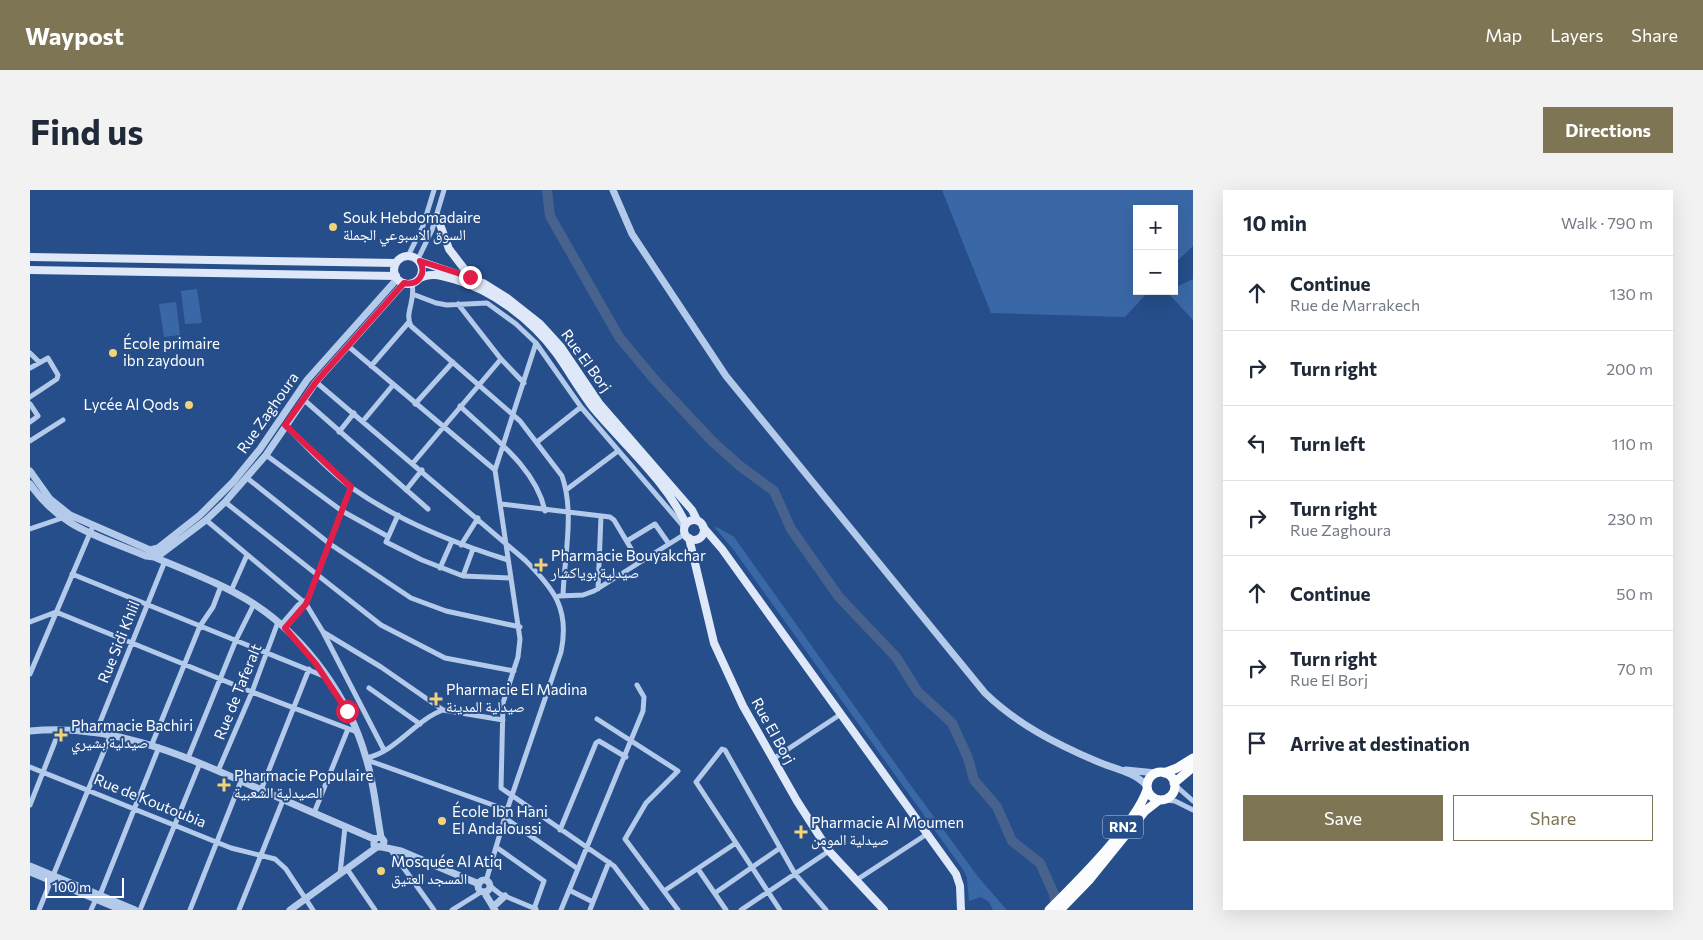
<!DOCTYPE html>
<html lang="en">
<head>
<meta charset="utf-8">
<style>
	:root { --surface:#fff; --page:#f2f2f3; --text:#1f2937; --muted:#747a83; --line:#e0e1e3; --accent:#7e7554 }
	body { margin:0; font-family:Commissioner,"Noto Naskh Arabic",sans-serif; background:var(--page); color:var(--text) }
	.controls { position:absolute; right:15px; top:15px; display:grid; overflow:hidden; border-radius:0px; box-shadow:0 5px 20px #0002 }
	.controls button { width:45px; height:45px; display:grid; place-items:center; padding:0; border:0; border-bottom:1px solid var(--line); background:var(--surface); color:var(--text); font:25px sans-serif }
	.scale { position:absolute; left:15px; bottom:12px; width:79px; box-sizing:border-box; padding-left:5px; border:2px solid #fff; border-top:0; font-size:14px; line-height:18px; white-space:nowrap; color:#fff; -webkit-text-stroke:4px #264e8a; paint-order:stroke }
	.stop { position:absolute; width:15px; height:15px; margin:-11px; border:4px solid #e11d48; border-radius:50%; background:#fff }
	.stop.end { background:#e11d48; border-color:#fff; box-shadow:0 1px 5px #0008 }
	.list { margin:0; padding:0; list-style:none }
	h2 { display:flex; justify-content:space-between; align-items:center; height:65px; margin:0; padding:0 20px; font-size:21px }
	h2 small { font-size:16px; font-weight:400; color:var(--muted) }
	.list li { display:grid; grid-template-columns:32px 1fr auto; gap:15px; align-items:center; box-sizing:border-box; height:75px; padding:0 20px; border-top:1px solid var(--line) }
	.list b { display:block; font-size:19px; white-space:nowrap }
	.list p { margin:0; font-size:16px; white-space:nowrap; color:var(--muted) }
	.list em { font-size:16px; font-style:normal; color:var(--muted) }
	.actions { display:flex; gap:10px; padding:15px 20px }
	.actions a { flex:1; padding:11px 0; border:1px solid var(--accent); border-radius:0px; text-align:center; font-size:18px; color:var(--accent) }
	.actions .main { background:var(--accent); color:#fff }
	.icon { flex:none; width:28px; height:28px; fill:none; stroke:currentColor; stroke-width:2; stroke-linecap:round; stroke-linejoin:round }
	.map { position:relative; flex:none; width:1163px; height:720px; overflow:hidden; border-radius:0px }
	header { display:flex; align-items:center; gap:30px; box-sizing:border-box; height:70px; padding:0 25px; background:var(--accent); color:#fff }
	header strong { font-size:24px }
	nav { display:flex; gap:28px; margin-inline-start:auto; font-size:18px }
	.intro { display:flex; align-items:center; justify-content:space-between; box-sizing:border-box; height:120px; padding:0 30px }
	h1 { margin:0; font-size:35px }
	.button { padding:12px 22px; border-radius:0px; background:var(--accent); color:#fff; font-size:18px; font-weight:700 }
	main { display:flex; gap:30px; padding:0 30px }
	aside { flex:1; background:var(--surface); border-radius:0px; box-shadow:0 5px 20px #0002 }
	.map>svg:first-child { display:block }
</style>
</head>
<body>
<header>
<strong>Waypost</strong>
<nav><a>Map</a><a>Layers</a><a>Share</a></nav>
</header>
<div class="intro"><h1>Find us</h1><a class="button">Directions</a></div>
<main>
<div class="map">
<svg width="1163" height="720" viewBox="0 0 1163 720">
	<rect width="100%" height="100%" fill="#264e8a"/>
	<path fill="#3a68a6" d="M912,0H1163V56L1144,74V19H1107V101H1119L1095,127L961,123Z
		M1163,89V130L1137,102L1144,101V98Z
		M167,99L172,133L155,134L151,101Z
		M146,112L150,145L134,147L129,114Z
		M687,337L704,347L882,597L949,688L977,720H963L959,712L951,707L939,711L937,688L934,681L703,359L685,338Z"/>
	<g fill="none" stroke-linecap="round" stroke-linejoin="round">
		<path stroke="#46628d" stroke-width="10" d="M517,0L520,26L589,147L624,189L682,251L710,276L744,301L761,339L809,407L866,467L888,502L922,533L938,568L944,590L967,617L982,651L1010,673L1024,704L1026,720"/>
		<path stroke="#b3caea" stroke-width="5" d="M378,66L393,36L404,0
			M388,69L402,40L414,0
			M382,94C386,111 374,123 381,136L490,231L532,286C545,323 534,367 533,406
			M385,105L406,113L417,115L457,113L486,134L506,153L551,217L654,337
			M428,114L471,169L494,193
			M506,153L465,280L490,449L488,467L473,513L471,598L584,676L617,720
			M318,156L465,280
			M0,163L9,172
			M341,176L379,132
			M0,178L18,168L28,185L27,189L0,207
			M286,192L495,370C524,399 540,419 531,462L477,620L456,691
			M273,209L398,319
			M0,214L8,226L0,232
			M385,214L423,172
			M430,216C461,246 506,277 515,321
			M333,231L363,195
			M255,235C276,256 298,281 322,298C369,331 423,353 478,370
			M309,242L324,223
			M0,251L33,230
			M507,252L551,217
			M236,265L312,321L357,346
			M383,273L471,169
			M217,288L300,354L381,408L416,421L490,437
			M376,300L392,280
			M536,300L588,261
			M195,312L351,435L415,468L484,481
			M471,314L580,327L584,330L609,372
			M368,325L356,352L392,370L433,386L480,388
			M176,330L276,414L293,442L354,560
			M0,339L35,327
			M597,351L625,334L639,354
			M431,355L448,328
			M410,378L422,351
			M42,384L296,487
			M433,386L443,359
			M568,399L571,326
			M201,401L217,365
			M529,406L553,405L564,401L655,344
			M0,432L26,422L222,502L327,542
			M251,435L268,415L274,411
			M255,438L276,414L321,297
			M293,442L351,477L413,520L473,530
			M0,484L63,336
			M339,498L390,534
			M567,529L648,581L616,613L595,649L648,720
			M66,542L135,371
			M122,554L170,436L183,417L191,396
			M158,568L206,450L224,414
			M336,568C366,562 385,530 413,520
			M743,569L811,524
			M337,570L477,620
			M0,577L201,658L245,669L256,679L283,720
			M188,581L222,502L248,432
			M1145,595L1163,611
			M231,600L279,479
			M1134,610L1145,611L1163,620
			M0,615L30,539
			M284,623L318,539
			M475,628L548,679
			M530,640L566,553L569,551L596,567
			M466,657L514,691L504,719
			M360,659L404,720
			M317,679L345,720
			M668,679L696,720
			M310,684L315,637
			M825,691L897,644
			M460,696L470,704L506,719
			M539,700L563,712L560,720
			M634,701L706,653
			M685,703L750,658
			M70,705L129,557
			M563,712L579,672
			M9,720L81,544
			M61,720L66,709
			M110,720L170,573
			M160,720L211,591
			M209,720L253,610
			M422,720L451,702
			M531,720L613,521L614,507L607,495
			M711,720L799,661
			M750,720L666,592L692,559L695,560L765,684L796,720"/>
		<path stroke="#b3caea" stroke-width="7" d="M583,0L602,44L696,186L955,503C987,534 1026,554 1066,571C1084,579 1103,581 1117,596
			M0,281L20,309L40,325L120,360L124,367C157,381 193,394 224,414C276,448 319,507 336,568C344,593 346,620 351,647L354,651L353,656L347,657L344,655V649L351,647
			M0,294C30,338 69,346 116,366L124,367L131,364L176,330L195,312L236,265L286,192L374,93
			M120,360L128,358L170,325L203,292L230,259L277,190L367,89
			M0,541C79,533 148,563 218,594C260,613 302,631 344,649
			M1096,580L1126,583
			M352,657L371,661L449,694
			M0,676L105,720
			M0,682L92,720
			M448 696a6 6 0 1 1 12 0a6 6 0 1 1-12 0Z
			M454,702L465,720
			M463,717L475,706
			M260,720L347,657"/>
		<path stroke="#dee8f8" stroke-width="8" d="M407,26L419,59L439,85
			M364 80a14 14 0 1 1 28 0a14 14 0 1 1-28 0Z
			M0,67L366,73
			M389,71L453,93L477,108L510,134L531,157L569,213L662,320L667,330
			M0,80L366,86
			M390,88C400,82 412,86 423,89C462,100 501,129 526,163C539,181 550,201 564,219C595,256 635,290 656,334
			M654 340a10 10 0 1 1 20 0a10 10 0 1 1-20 0Z
			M673,337L692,359L926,684L930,696L931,720
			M659,348L684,453L713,516L767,611L799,661L854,720"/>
		<path stroke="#fafcfe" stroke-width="9" d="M1117 596a14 14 0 1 1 28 0a14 14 0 1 1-28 0Z
			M1134,583L1147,578L1163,568
			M1144,593L1163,577
			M1019,720C1046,693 1105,635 1117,600
			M1030,720L1060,689L1115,621L1129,610"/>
	</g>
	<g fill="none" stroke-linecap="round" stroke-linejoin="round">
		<path stroke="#e11d48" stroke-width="6" d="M317,521L286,474L255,438L276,414L321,297L255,235L286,192L374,93C388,96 397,84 390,71L440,87"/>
	</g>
	<g fill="#f3d378" stroke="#264e8a" stroke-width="2">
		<circle cx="303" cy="37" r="5"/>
		<circle cx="83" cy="163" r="5"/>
		<circle cx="159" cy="215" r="5"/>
		<path d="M508.5 367.5h5v5h5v5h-5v5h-5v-5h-5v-5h5z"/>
		<path d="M403.5 501.5h5v5h5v5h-5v5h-5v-5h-5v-5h5z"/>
		<path d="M28.5 537.5h5v5h5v5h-5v5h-5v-5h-5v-5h5z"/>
		<path d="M191.5 587.5h5v5h5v5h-5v5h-5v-5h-5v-5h5z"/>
		<circle cx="412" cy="631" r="5"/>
		<path d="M768.5 634.5h5v5h5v5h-5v5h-5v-5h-5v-5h5z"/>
		<circle cx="351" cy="681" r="5"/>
	</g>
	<g text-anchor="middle" stroke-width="4" stroke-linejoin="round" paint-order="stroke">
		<rect fill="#264e8a" stroke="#becadc" stroke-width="1" x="1073" y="625.5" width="40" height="23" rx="4"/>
		<g font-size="14" font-weight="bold" fill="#fff">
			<text x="1093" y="642">RN2</text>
		</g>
		<g font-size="15" fill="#fff" stroke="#264e8a" text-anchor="start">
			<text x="313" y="33">Souk Hebdomadaire<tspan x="313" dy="17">السوق الاسبوعي الجملة</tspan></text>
			<text x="93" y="159">École primaire<tspan x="93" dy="17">ibn zaydoun</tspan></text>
			<text x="149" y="220" text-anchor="end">Lycée Al Qods</text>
			<text x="521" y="371">Pharmacie Bouyakchar<tspan x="521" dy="17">صيدلية بوياكشار</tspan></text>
			<text x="416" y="505">Pharmacie El Madina<tspan x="416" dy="17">صيدلية المدينة</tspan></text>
			<text x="41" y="541">Pharmacie Bachiri<tspan x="41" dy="17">صيدلية بشيري</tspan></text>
			<text x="204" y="591">Pharmacie Populaire<tspan x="204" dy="17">الصيدلية الشعبية</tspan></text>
			<text x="422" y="627">École Ibn Hani<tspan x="422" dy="17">El Andaloussi</tspan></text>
			<text x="781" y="638">Pharmacie Al Moumen<tspan x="781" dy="17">صيدلية المومن</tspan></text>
			<text x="361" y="677">Mosquée Al Atiq<tspan x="361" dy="17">المسجد العتيق</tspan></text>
		</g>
		<g font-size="15" fill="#fff" stroke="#264e8a">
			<text transform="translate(556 171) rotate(54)" y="5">Rue El Borj</text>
			<text transform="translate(238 223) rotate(-55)" y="5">Rue Zaghoura</text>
			<text transform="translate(89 452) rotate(-68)" y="5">Rue Sidi Khlil</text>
			<text transform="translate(208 502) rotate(-68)" y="5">Rue de Taferalt</text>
			<text transform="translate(743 541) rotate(61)" y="5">Rue El Borj</text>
			<text transform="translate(120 611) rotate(22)" y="5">Rue de Koutoubia</text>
		</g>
	</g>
</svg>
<div class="controls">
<button>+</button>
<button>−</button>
</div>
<div class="scale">100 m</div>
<div class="stop" style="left:317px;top:521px"></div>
<div class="stop end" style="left:440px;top:87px"></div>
</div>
<aside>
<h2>10 min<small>Walk · 790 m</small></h2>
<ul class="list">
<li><svg class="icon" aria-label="ahead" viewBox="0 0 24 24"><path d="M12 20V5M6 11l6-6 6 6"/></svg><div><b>Continue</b><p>Rue de Marrakech</p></div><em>130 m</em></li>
<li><svg class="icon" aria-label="right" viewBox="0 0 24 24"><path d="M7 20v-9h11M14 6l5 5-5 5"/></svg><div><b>Turn right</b></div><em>200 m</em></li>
<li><svg class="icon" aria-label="left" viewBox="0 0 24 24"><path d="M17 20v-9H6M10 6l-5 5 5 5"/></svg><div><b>Turn left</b></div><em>110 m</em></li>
<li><svg class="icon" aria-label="right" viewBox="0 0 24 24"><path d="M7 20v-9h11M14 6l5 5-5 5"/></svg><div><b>Turn right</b><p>Rue Zaghoura</p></div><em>230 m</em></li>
<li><svg class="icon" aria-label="ahead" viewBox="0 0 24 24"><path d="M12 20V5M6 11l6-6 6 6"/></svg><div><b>Continue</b></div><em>50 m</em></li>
<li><svg class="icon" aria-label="right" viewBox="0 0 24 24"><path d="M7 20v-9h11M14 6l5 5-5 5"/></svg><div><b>Turn right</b><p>Rue El Borj</p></div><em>70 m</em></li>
<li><svg class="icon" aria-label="arrive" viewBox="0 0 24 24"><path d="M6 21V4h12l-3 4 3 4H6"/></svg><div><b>Arrive at destination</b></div></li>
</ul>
<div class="actions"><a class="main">Save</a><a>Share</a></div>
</aside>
</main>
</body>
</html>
